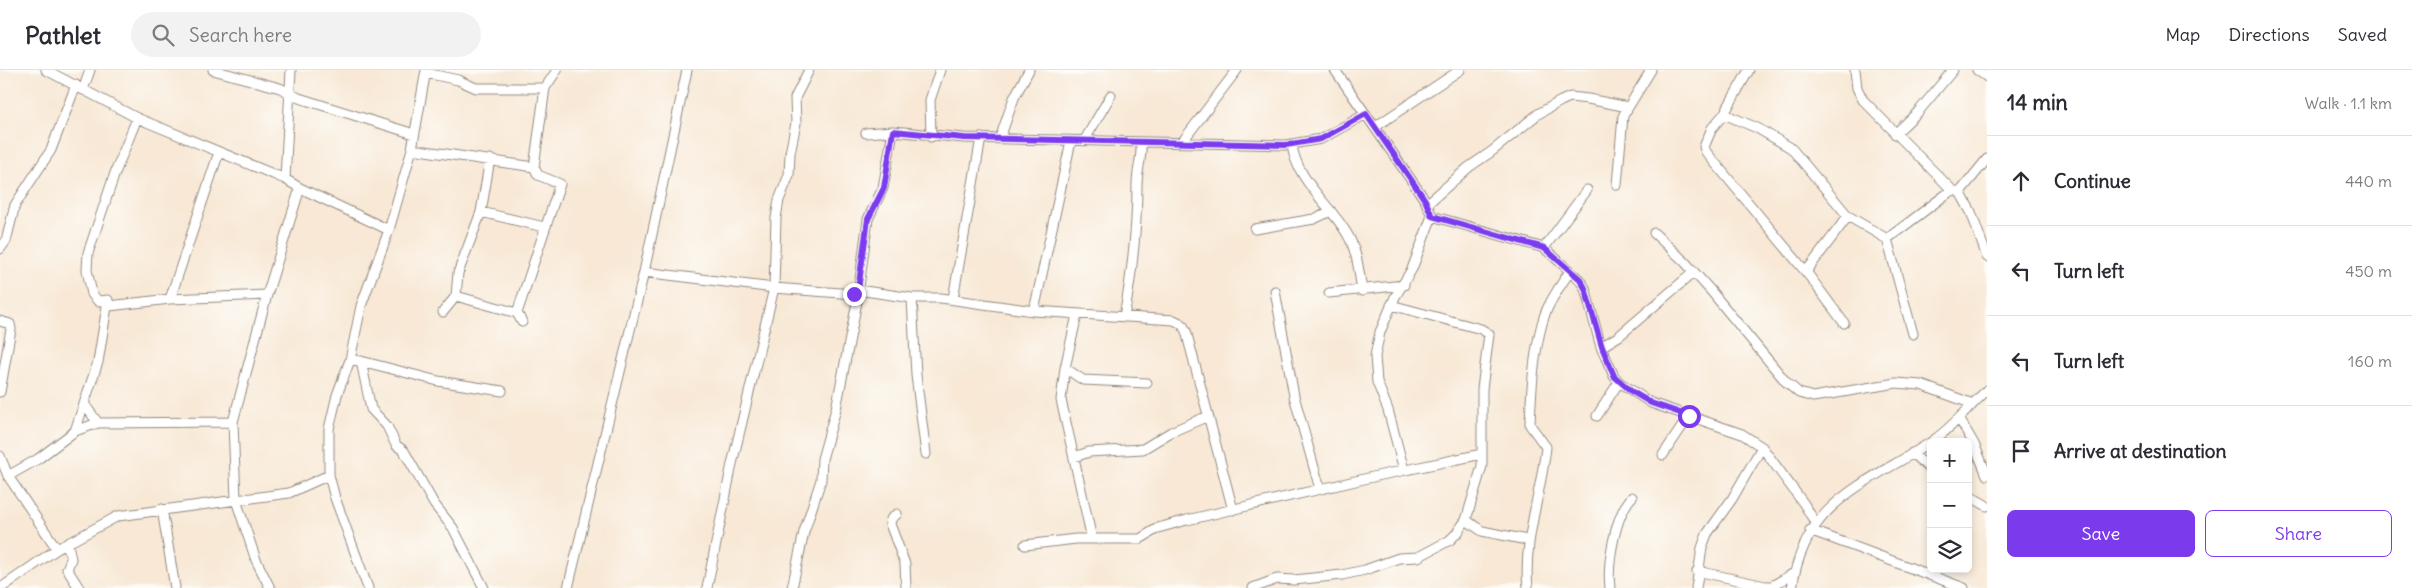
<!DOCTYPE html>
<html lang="en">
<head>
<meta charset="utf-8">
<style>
	:root { --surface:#fff; --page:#f2f2f3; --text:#2b2b33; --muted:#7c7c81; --line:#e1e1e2; --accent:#7c3aed }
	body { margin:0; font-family:Delius,sans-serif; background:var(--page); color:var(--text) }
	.controls { position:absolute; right:15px; bottom:15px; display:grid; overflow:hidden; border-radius:8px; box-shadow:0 2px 8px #0003 }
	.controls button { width:45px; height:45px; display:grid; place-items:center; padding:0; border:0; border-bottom:1px solid var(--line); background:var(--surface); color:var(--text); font:25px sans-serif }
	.stop { position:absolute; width:15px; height:15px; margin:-11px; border:4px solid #7c3aed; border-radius:50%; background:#fff }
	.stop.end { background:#7c3aed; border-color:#fff; box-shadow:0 1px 5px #0008 }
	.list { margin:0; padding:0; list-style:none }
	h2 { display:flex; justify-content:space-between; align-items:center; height:65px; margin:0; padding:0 20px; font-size:21px }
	h2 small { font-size:16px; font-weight:400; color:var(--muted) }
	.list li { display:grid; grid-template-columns:32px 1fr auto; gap:15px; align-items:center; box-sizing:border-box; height:90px; padding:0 20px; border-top:1px solid var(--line) }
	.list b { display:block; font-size:19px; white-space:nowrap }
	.list em { font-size:16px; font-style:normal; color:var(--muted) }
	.actions { display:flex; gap:10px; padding:15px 20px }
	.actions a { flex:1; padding:11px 0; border:1px solid var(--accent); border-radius:8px; text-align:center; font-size:18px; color:var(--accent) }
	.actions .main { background:var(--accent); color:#fff }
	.icon { flex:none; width:28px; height:28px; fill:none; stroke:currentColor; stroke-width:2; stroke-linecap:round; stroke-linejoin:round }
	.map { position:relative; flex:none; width:1987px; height:518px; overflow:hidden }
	header { display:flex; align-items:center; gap:30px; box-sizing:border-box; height:70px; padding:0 25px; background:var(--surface); border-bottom:1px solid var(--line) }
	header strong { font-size:24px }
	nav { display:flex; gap:28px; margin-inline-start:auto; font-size:18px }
	.search { width:350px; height:45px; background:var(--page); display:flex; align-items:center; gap:12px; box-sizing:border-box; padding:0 18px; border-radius:28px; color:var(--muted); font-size:19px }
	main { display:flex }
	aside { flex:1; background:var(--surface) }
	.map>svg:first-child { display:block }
</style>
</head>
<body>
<header>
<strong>Pathlet</strong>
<div class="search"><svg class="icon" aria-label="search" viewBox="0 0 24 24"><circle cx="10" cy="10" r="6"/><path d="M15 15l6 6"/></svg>Search here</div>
<nav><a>Map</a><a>Directions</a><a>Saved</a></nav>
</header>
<main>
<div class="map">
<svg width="1987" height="518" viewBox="0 0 1987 518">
	<rect width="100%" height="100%" fill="#fdfcf7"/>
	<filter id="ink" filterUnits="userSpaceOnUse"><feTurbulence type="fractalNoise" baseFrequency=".02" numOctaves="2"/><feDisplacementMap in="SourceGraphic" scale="10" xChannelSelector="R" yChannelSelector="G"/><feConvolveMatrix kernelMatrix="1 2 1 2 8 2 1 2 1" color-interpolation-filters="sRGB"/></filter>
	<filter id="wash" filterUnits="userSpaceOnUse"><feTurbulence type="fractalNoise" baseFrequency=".0096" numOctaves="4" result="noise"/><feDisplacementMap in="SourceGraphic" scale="20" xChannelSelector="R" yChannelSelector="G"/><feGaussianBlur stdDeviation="1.12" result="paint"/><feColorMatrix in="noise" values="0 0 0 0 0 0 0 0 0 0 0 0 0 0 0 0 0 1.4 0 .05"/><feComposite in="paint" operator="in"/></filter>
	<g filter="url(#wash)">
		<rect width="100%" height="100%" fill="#f8e8d5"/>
	</g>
	<g filter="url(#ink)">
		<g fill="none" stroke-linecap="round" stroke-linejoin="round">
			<g stroke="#928a80" stroke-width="11">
				<path id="minor" d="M46,0L137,48L285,109L300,118L389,160
					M213,0L280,18L299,28L414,64
					M1335,0L1425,130L1432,146L1544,178L1579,209L1585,218L1601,277L1614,306L1619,312L1651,333L1742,364L1762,377L1804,434L1816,454
					M1749,0L1724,44L1712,58L1704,77L1706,82L1810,207L1844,253
					M1855,0L1857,18L1863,30L1952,120L1960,122L1971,142L1987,187
					M1977,0L1987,7
					M426,3L458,10L476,18H545
					M83,20L90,0
					M1724,44L1757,58L1791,78L1848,146L1887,169
					M1375,57L1460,0
					M866,63L893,61L964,68L1286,75L1321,69L1366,44
					M1895,64L1918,42L1953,0
					M931,67L930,30L940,0
					M1000,68L1014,28L1029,0
					M1084,71L1111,25
					M1182,72L1237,0
					M1292,74C1295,108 1329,134 1346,162C1357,179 1359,201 1362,221
					M412,79L534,97
					M285,109L291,0
					M1617,115L1623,46L1651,0
					M1960,122L1987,89
					M1427,134L1469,97L1491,82L1538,44L1561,31L1570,27L1588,29L1628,37
					M481,142L544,157
					M1255,159L1314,149L1331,141
					M1654,163L1685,192L1711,221L1786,312L1799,323L1813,327L1896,313L1921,315L1973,334
					M1544,178L1587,120
					M0,179L6,171L15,135L51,80L76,15
					M644,202L774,218L854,224L858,220L912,228H941L1034,241L1174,250L1182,254L1186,261L1233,440
					M1806,202L1848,146
					M1275,221L1294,326L1320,419
					M1329,223L1404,215
					M456,226L517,243
					M912,228L916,305L926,384
					M170,229L219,82
					M953,229L981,68
					M108,230L98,231L92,224L87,200L88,183L115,103L137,48
					M108,230L109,236L170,229L267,225
					M1391,235L1481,259L1489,264L1482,319V396L1466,450L1456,464
					M1034,241L1071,71
					M443,242L456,226L458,203L481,142L490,89
					M1077,245L1065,298L1061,330L1092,469
					M1124,247C1132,203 1137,159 1137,115C1137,99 1142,90 1141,72
					M0,251L10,254L11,259L0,322
					M522,252L517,243L560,114L538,105L534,97L545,18L557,0
					M1913,264L1887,169L1952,120
					M1601,277L1619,266L1694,202
					M350,290L361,291L371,339L387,356L396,375L404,381L434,434L453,458L484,518
					M361,291L438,311L502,321
					M1065,298L1083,310L1147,313
					M85,335L98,353
					M1597,346L1619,312
					M1960,350L1974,374L1987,405
					M75,361L98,292L108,230
					M1912,383L1931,400
					M1663,385L1689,346
					M0,386L8,406L57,479
					M1074,387L1089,382L1143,379L1171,362L1208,346
					M1404,400L1388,340L1377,312L1375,286L1380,262L1395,227L1412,199L1432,146
					M8,406L38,389L75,361L98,353L233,352
					M1968,425L1987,436
					M162,439L175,518
					M897,444L891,449L890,454L905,494L906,518
					M1466,450L1482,461L1527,470
					M1810,460L1964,518
					M68,474L71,489L67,499L79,518
					M1025,475L1076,469H1140L1158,458L1187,450L1377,406L1482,384
					M1697,501L1765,516H1772L1794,503
					M1,518L57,479L118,446L289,423L329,405
					M270,518L256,490L236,430L233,352L267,225L300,118
					M368,518L335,428L329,405V359L337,325L350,290L361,236L389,160L412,79L426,0
					M568,518L644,202L687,0
					M707,518L732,394L774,218L776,148L779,130L789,105L790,83L796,53L795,28L809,0
					M792,518L804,462L821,410L822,389L836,339L857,232L868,149L883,118L893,61
					M1253,518L1277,509L1294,510L1342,505L1365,500L1399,488L1418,487L1450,470L1459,461
					M1528,518C1523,470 1541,425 1546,377L1530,355C1531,322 1534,276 1545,244C1551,228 1561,215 1570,201
					M1610,518C1607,493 1615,445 1632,427
					M1696,518L1702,478L1707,464L1732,429L1762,377
					M1792,518C1805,428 1869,414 1934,370C1955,355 1969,337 1987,320"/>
			</g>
			<use href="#minor" stroke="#fff" stroke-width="9"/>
		</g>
	</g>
	<g fill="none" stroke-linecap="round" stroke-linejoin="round" filter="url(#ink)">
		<path stroke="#7c3aed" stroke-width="6" d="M854,224L858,220L868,149L884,118L893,61L964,68L1286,75L1321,69L1366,44L1425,130L1432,146L1544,178L1580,209L1585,218L1602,277L1614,306L1631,321L1651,333L1689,346"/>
	</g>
</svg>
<div class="controls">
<button>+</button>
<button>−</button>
<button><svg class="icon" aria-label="layers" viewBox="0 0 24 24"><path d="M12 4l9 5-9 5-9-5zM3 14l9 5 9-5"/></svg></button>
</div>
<div class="stop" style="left:1689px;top:346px"></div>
<div class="stop end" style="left:854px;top:224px"></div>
</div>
<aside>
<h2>14 min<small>Walk · 1.1 km</small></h2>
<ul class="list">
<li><svg class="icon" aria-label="ahead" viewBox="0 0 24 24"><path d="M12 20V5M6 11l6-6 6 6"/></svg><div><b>Continue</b></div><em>440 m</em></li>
<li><svg class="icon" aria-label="left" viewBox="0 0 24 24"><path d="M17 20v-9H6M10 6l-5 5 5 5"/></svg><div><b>Turn left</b></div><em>450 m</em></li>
<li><svg class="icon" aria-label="left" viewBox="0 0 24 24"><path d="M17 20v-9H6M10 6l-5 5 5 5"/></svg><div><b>Turn left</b></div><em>160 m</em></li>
<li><svg class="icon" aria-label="arrive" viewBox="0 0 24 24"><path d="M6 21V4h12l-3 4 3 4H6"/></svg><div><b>Arrive at destination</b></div></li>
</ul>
<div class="actions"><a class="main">Save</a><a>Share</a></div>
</aside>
</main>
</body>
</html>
